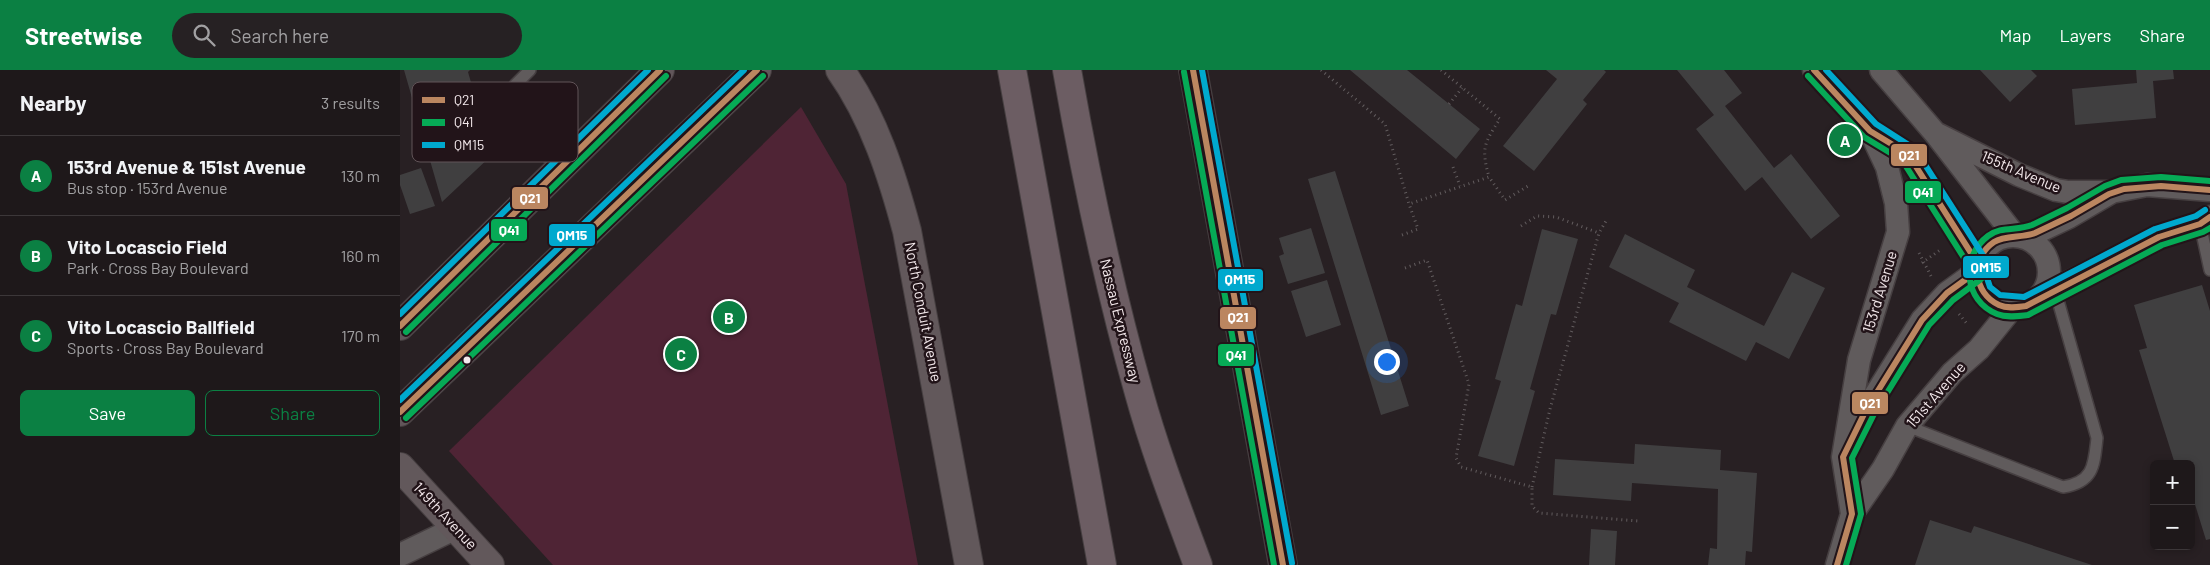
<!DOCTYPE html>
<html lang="en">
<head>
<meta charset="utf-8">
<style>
	:root { --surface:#1e181a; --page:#262123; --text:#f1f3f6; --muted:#a1a0a2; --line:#3c3739; --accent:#0b8043 }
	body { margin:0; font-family:Barlow,sans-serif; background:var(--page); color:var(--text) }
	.controls { position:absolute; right:15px; bottom:15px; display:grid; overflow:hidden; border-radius:8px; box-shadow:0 2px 8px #0003 }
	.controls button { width:45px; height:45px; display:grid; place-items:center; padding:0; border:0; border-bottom:1px solid var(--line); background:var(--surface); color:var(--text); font:25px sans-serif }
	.you { position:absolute; left:986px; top:291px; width:18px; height:18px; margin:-12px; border:4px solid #fff; border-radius:50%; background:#1a73e8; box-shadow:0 0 0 8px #1a73e833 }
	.badge { display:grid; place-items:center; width:32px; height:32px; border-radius:50%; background:var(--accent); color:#fff; font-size:16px; font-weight:700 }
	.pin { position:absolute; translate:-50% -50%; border:2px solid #fff; box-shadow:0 1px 5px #0006 }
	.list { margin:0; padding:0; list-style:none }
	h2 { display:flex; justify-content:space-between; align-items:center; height:65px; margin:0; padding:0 20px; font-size:21px }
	h2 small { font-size:16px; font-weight:400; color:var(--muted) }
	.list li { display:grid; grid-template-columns:32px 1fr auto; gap:15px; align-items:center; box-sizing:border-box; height:80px; padding:0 20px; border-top:1px solid var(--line) }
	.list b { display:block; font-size:19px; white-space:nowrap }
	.list p { margin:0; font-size:16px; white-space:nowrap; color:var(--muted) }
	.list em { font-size:16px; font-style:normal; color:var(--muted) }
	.actions { display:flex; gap:10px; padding:15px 20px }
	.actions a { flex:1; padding:11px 0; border:1px solid var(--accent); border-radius:8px; text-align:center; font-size:18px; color:var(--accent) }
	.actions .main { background:var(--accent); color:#fff }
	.icon { flex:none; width:28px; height:28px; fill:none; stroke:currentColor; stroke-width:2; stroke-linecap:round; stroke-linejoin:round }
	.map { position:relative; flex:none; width:1810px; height:495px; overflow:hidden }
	header { display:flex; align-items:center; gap:30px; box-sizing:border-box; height:70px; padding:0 25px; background:var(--accent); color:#fff }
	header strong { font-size:24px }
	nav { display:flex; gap:28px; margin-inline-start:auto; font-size:18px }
	.search { width:350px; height:45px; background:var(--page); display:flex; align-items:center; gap:12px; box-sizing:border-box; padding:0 18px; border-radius:28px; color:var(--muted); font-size:19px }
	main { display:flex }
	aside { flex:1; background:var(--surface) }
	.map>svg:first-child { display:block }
</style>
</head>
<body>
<header>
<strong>Streetwise</strong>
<div class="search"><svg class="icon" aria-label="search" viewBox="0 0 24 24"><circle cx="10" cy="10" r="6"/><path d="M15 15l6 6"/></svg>Search here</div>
<nav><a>Map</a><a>Layers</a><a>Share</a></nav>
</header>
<main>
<aside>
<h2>Nearby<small>3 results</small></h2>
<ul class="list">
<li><span class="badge">A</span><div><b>153rd Avenue &amp; 151st Avenue</b><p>Bus stop · 153rd Avenue</p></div><em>130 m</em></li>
<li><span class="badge">B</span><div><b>Vito Locascio Field</b><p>Park · Cross Bay Boulevard</p></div><em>160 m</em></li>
<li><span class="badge">C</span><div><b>Vito Locascio Ballfield</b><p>Sports · Cross Bay Boulevard</p></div><em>170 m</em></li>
</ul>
<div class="actions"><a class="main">Save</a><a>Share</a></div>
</aside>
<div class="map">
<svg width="1810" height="495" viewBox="0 0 1810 495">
	<rect width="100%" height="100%" fill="#282023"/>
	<path fill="#4f2435" d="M401,37L446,114L518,495H153L49,381Z"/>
	<path fill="#403f40" d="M4,0H70L68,2L92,85L42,132Z
		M950,0H1007L1080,59L1056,89Z
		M1146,0H1204L1206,2L1183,30L1187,34L1134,101L1103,76L1157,9Z
		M1277,0H1324L1342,23L1325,36L1374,98L1391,84L1440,146L1411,169L1362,107L1345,121L1296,59L1314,45Z
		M1580,0H1631L1637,6L1610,32Z
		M1736,0H1773L1774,9L1753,11L1756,48L1675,55L1672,19L1737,13Z
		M21,98L35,136L10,144L0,115V105Z
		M935,101L1009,336L981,345L908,109Z
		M911,158L925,203L888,214L879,186L884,184L879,168Z
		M1142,159L1178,169L1156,245L1151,244L1130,319L1135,321L1114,396L1078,386L1101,311L1095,309L1116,234L1122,236Z
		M1225,164L1295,200L1287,217L1364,256L1392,202L1425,218L1389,289L1356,272L1346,291L1269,252L1279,233L1209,197Z
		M927,210L941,255L906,267L891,221Z
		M1802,215L1810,241V469L1806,470L1793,428L1791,429V394H1775L1739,280L1747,278L1734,235Z
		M1235,374L1321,380L1320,400L1357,403L1352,482L1346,481L1345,495H1308L1310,478L1317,479L1318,419L1232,413L1231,431L1153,425L1155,389L1234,394Z
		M1530,450L1571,463L1574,456L1692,495H1515Z
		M1191,459L1217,461L1215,495H1189Z"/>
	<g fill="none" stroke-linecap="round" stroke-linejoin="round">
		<g stroke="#463f41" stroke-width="14">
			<path id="lane" d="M130,0L115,15L131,70L160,99
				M1800,154L1810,200
				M1507,356L1663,417C1694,412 1694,395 1697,368L1655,220"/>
		</g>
		<g stroke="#463f41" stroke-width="25">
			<path id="street" d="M1414,0L1470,61L1487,97L1496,133L1498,162L1459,290L1443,387
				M1481,0L1535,63L1615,166
				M1470,61L1508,84L1578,194
				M1535,63L1619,105L1656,120L1668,122H1711L1747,115L1810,120
				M1577 202a36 36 0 1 1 72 0a36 36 0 1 1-72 0Z
				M1625,168L1669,147L1710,123
				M1639,227L1759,167L1800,154L1810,147
				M1452,444L1443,387L1466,340L1522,250L1547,223L1576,202
				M0,485L56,458
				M1437,495L1452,444L1483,399L1507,356L1552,303L1579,279L1612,238"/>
		</g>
		<g stroke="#463f41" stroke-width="30">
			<path id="secondary" d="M440,0C474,48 492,105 507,161L569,495
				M793,0L883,495
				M0,397L90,495"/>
		</g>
		<g stroke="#463f41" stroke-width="30">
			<path id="primary" d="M0,256L260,0
				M0,342L357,0"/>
		</g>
		<g stroke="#463f41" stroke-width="30">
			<path id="highway" d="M612,0L702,495
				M667,0C686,108 709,217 739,323C755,381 777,438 798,495"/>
		</g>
		<path stroke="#625c5e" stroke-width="3" stroke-dasharray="1 4" stroke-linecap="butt" d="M921,0L985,54L1009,134L1089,107L1105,130L1128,116
			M1041,0L1100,49C1084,73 1081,78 1089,107
			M1049,34L1062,18
			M1053,97L1060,116
			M1121,156L1137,146L1156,147L1199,163
			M1002,165L1018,159L1009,134
			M1519,183L1531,206
			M1522,193L1540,180
			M1005,198L1027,190L1069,314L1056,388L1061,397L1132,417V436L1139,443L1238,451
			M1559,244L1568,255
			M1132,417L1150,339L1199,163L1206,151"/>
		<use href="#lane" stroke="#605b5c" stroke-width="11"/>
		<use href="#street" stroke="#605b5c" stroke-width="22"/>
		<use href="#secondary" stroke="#62585b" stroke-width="28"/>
		<use href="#primary" stroke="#61565a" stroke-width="28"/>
		<use href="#highway" stroke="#6c5d63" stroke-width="28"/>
		<g stroke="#221419" stroke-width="10">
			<path id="bus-1" d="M793,0L883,495
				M1414,0L1470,61L1508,84L1578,194
				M1810,120L1761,116L1724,119L1709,124L1671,146L1635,163C1622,168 1605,165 1594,172C1570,188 1573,223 1599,235C1608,239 1617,237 1626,236L1759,167L1800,154L1810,147
				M0,256L260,0
				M0,342L357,0
				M1437,495L1452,444L1443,387L1466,340L1522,250L1547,223L1576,202"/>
		</g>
		<g stroke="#221419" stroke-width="10">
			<path id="bus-2" d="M784,2L874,495
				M1408,6L1464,67L1502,90L1571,199
				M1810,111L1761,107L1721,110L1705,116L1667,138L1632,155C1617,161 1601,156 1588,166C1560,187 1564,231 1597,244C1607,248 1618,246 1628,245L1762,175L1803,162L1810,158
				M6,262L266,6
				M6,348L363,6
				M1446,495L1461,444L1452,388L1474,344L1529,255L1553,230L1581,209"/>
		</g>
		<g stroke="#221419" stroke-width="10">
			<path id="bus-3" d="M802,0L892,493
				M1426,0L1476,54L1515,79L1586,190V205L1590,217L1600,225L1624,227L1755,159L1796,146L1805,140
				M0,244L248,0
				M0,330L344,0"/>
		</g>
		<use href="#bus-1" stroke="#bb8660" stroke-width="6"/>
		<use href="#bus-2" stroke="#06aa56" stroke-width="6"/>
		<use href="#bus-3" stroke="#00a9ce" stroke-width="6"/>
	</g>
	<circle fill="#f4e9ec" stroke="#221419" stroke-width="2" cx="67" cy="290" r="4.5"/>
	<g text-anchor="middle" stroke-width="5" stroke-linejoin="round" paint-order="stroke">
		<g font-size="15" fill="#f4e9ec" stroke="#221419">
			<text transform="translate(1621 102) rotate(23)" y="5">155th Avenue</text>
			<text transform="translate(1480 222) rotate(-73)" y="5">153rd Avenue</text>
			<text transform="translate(523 242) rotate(79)" y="5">North Conduit Avenue</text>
			<text transform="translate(720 251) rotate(76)" y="5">Nassau Expressway</text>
			<text transform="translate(1536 325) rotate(-49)" y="5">151st Avenue</text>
			<text transform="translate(45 446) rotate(47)" y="5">149th Avenue</text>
		</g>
	</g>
	<rect x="12" y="12" width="166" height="80" rx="8" fill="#221419" stroke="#615458" stroke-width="1"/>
	<rect x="22" y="27" width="23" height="6" fill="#bb8660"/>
	<rect x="22" y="49" width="23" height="7" fill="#06aa56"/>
	<rect x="22" y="72" width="23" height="6" fill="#00a9ce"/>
	<g font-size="14" fill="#f4e9ec">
		<text x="54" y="35">Q21</text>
		<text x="54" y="57">Q41</text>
		<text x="54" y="80">QM15</text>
	</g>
	<g stroke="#221419" stroke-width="2">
		<rect x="1490" y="73" width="38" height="24" rx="5" fill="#bb8660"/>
		<rect x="1504" y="110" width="38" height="24" rx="5" fill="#06aa56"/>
		<rect x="111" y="116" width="38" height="24" rx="5" fill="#bb8660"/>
		<rect x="90" y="148" width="38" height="24" rx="5" fill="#06aa56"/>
		<rect x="148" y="153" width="48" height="24" rx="5" fill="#00a9ce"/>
		<rect x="1562" y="185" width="48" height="24" rx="5" fill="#00a9ce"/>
		<rect x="817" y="198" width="47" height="24" rx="5" fill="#00a9ce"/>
		<rect x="819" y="236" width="38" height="24" rx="5" fill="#bb8660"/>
		<rect x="817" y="273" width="38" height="24" rx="5" fill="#06aa56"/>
		<rect x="1451" y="321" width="38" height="24" rx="5" fill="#bb8660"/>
	</g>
	<g font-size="14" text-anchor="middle" font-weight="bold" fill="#fff">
		<text x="1509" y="90">Q21</text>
		<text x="1523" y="127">Q41</text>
		<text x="130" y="133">Q21</text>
		<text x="109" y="165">Q41</text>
		<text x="172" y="170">QM15</text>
		<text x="1586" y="202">QM15</text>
		<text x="840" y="214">QM15</text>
		<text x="838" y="252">Q21</text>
		<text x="836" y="290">Q41</text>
		<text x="1470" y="338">Q21</text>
	</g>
</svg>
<div class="controls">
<button>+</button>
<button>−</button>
</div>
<div class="you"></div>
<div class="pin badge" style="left:1445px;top:70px">A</div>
<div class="pin badge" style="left:329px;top:247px">B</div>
<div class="pin badge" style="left:281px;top:284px">C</div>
</div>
</main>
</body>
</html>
